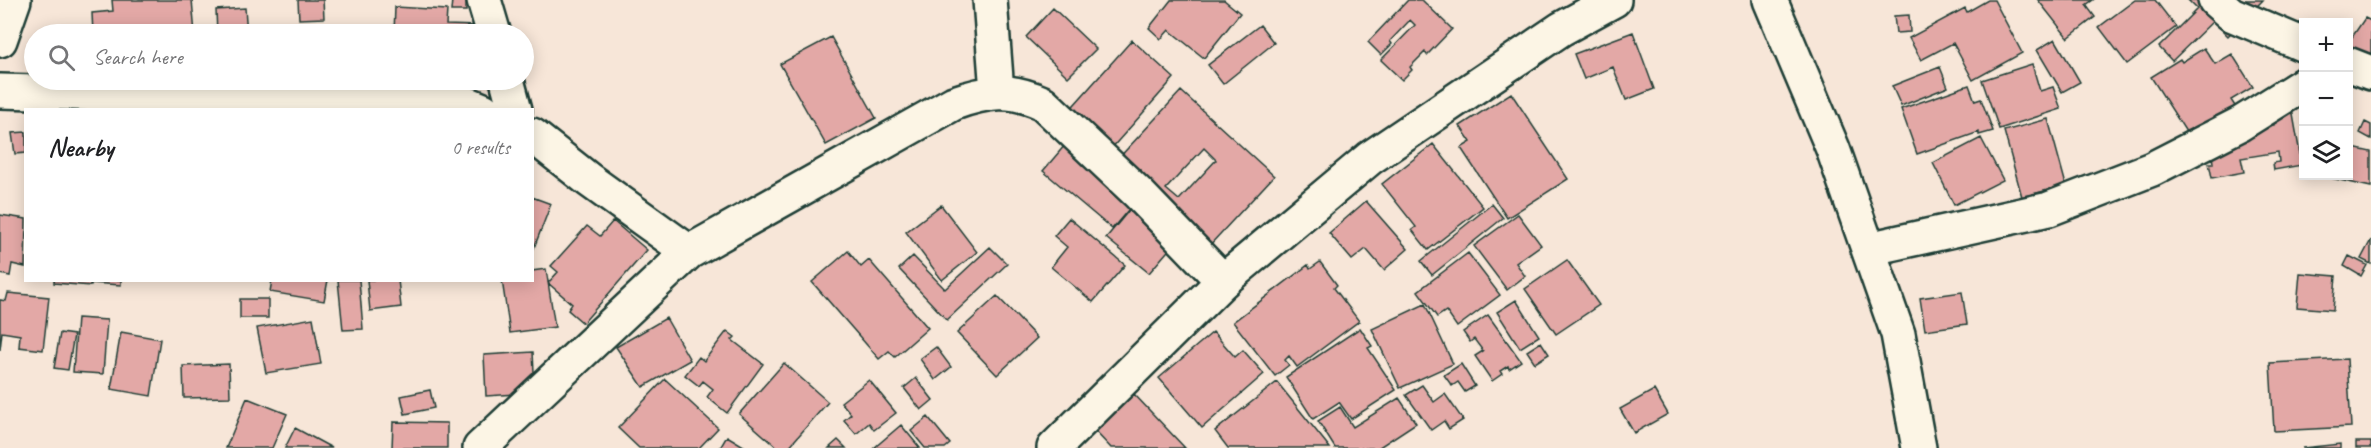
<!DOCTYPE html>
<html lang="en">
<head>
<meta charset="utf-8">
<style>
	:root { --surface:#fff; --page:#f6f6f6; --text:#202124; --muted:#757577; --line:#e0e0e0 }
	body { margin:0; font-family:Caveat,sans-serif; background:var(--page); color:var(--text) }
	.controls { position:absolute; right:18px; top:18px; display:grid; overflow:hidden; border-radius:0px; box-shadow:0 3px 15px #0003 }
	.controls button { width:54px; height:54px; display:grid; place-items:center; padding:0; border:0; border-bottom:2px solid var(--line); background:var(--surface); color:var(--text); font:30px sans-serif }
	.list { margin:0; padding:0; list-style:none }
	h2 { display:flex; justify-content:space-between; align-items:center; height:78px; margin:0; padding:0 24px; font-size:26px }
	h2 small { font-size:20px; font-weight:400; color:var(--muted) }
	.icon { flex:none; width:33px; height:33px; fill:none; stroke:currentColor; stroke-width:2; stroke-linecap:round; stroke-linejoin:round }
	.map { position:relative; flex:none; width:2371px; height:448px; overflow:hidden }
	.search { position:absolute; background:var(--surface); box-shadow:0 3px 15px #0003; left:24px; top:24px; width:510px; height:66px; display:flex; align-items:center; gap:15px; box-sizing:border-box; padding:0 21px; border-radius:33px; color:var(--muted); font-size:22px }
	.panel { position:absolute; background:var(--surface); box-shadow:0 3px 15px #0003; left:24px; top:108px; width:510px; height:174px; border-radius:0px }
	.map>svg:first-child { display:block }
</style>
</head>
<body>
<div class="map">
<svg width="2371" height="448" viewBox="0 0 2371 448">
	<rect width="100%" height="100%" fill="#f7e6d8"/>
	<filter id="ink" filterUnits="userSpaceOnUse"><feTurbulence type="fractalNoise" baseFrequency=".0167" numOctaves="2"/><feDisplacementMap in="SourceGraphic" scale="12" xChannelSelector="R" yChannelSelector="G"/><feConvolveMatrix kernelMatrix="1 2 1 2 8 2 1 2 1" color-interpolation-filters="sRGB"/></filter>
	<g filter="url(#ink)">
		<path fill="#e3a8a6" stroke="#1f3d34" stroke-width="1.5" fill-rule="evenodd" d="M112,0H192L195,34H93L92,13L113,11Z
			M298,0H323L324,18L299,19Z
			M452,0H466V11H451Z
			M1171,0H1224L1240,13L1204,58L1169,30L1161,39L1149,28Z
			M1408,0H1422L1452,29L1427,55L1425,52L1410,67L1412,70L1402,80L1381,60L1415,25L1410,20L1390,41L1392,44L1381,55L1368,42Z
			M1988,0H1994L2022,53L1973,80L1953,43L1921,60L1909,38L1965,8L1967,12Z
			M2038,0H2093L2086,5L2095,17L2068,38Z
			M2135,0H2155L2176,27L2127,64L2099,27Z
			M2188,0H2263L2228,36L2213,21L2172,61L2159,47L2197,9Z
			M395,7L447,10L446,25L477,26L476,34H394Z
			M245,8L247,34H217L216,10Z
			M1053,8L1096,49L1068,77L1026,37Z
			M1909,15L1910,32L1896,33L1894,16Z
			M2365,18L2371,21V67L2348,53V43Z
			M1260,25L1274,43L1223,84L1208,65Z
			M1633,32L1654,89L1626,100L1613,67L1584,79L1574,54Z
			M831,37L876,118L826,145L780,64Z
			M2055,39L2080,82L2062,92L2037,50Z
			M1132,40L1174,78L1110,150L1066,114Z
			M2204,48L2215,64L2232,54L2253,87L2231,100L2242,117L2195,146L2151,77L2180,59L2182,62Z
			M2032,64L2040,91L2053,87L2061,109L1999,129L1982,80Z
			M1940,67L1948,87L1901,106L1892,86Z
			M392,80H474V86L391,82Z
			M1969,85L1975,101L1981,99L1993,131L1979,135V132L1917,154L1901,109Z
			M1181,91L1274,176L1208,247L1115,162ZM1204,148L1216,160L1179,200L1166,189Z
			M1511,93L1568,179L1507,218L1461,148L1471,142L1460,126Z
			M2292,109L2302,165L2274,170L2273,163L2279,162L2278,152L2241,158L2244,172L2212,178L2209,163H2213L2211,148L2236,131L2274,125L2272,112Z
			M2048,119L2066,185L2022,197L2004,131Z
			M2365,122L2371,125V139L2360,133Z
			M26,132V153L15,154L12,133Z
			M1981,138L2003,180L1954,205L1933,163Z
			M1433,144L1483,207L1428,250L1412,230L1416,227L1382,184Z
			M1065,145L1134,203L1112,229L1043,171Z
			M2348,147L2371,152V187L2322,176H2348Z
			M532,197L551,204L532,253Z
			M1366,201L1408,249L1384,270L1366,249L1352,260L1329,233Z
			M1492,204L1503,218L1432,275L1421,261Z
			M941,205L977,252L942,280L906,232Z
			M1130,209L1173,245L1149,273L1106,238Z
			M1518,214L1541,245L1516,263L1525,276L1507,290L1474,246Z
			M0,215L26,219L25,267L12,264L10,276L0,274Z
			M1069,218L1125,265L1093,302L1051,267L1067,247L1054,236Z
			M613,221L647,250L583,323L568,310L572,304L548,283L558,272L551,266L587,226L600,236Z
			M2371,240V264L2361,259Z
			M990,247L1007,264L947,320L899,269L913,256L945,289Z
			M848,251L861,267L869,260L928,328L895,357L889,351L879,359L812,282Z
			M1468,253L1500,295L1457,327L1446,311L1437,317L1418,291Z
			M2349,256L2367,265L2361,276L2344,266Z
			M1567,260L1599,305L1556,334L1525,289Z
			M1320,262L1337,285L1334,288L1359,321L1297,367L1289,356L1285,360L1289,365L1275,376L1233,322L1308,265L1310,269Z
			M546,269L555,327L510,333L502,280H532V271Z
			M2300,273L2336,276L2333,310L2297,307Z
			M54,280H121V285L91,283V286L54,283Z
			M272,280H328L324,301L270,292Z
			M338,280H359L363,329L343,330Z
			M367,280H398L401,307L370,311Z
			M1962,292L1967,324L1925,330L1920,298Z
			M8,293L49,297L43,350L19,347L20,335L2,332L0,350V300L6,301Z
			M997,296L1037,338L997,375L957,333Z
			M240,299H268V318H240Z
			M1516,300L1539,336L1520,348L1497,312Z
			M1425,304L1453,364L1400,388L1372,329Z
			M1488,315L1521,361L1509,369L1508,366L1500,371L1502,374L1492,381L1475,356L1483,351L1474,339L1470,342L1463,332Z
			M77,318L107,320L103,374L73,372Z
			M313,318L321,364L266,373L257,328Z
			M666,318L690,360L643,387L616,347Z
			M1360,328L1372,346L1368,348L1396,390L1351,419L1339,402L1313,419L1286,377Z
			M727,331L735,337L732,340L763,364L727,413L707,397L713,389L703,381L699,386L685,375L699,357L704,361Z
			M121,332L160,339L151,396L111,389Z
			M1213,332L1235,357L1243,350L1264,374L1202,428L1159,378Z
			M60,333L74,335L68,370L54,368Z
			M1541,342L1549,354L1535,363L1527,351Z
			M936,347L951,367L935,380L920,359Z
			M533,352L535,393L486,396L484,355Z
			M2347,359L2351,427L2274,431L2270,363Z
			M784,363L828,402L788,448H778L739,414Z
			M229,364L230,397L184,398L183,366Z
			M1461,364L1475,386L1465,392L1458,382L1452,386L1444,375Z
			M916,378L933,400L921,410L904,388Z
			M665,379L718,428L699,448H639L618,428Z
			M869,380L896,413L874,430L869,423L856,434L844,420L851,414L841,402Z
			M1277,382L1330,448H1228L1215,431Z
			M1422,385L1434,402L1445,394L1463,420L1449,429L1444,421L1431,430L1406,395Z
			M430,390L434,408L405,414L401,396Z
			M1654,390L1668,414L1634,433L1620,409Z
			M1134,394L1185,448H1111L1094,430Z
			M247,398L287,414L272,448H226Z
			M1399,398L1416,423L1378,448H1335L1318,421L1340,407L1353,427Z
			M928,417L950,444L945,448H925L911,431Z
			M393,422L447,423V448H392Z
			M901,425L920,448H874Z
			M295,428L332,448H285Z
			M727,436L747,448H720Z
			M838,440L846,448H829Z
			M2356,442H2371V448H2356Z
			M2340,444V448H2302Z"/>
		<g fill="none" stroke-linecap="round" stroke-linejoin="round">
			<g stroke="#1f3d34" stroke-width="38">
				<path id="street" d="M484,0L494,34
					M990,0L997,92
					M1770,0L1833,149L1898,334L1919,448
					M2215,0L2231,14L2304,45
					M0,40L14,0
					M2348,64L2371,73
					M507,80L515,110
					M0,91L246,98L424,94L454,98L483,110
					M532,135L589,180L689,252
					M1868,249L2049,209L2152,169L2240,124L2304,84
					M480,448L689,252L954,103C988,91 1010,88 1043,103L1139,194L1223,281"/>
			</g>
			<g stroke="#1f3d34" stroke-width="38">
				<path id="secondary" d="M1054,448L1223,281L1370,158L1561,29L1614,0"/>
			</g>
			<use href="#street" stroke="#fcf5e5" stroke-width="33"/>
			<use href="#secondary" stroke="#fcf5e5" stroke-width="33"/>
		</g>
	</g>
</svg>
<div class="controls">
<button>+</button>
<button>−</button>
<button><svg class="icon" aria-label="layers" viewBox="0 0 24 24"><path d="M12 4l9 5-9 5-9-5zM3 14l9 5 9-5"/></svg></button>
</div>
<div class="search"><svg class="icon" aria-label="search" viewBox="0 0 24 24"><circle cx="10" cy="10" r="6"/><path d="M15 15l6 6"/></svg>Search here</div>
<section class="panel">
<h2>Nearby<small>0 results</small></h2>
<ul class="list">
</ul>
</section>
</div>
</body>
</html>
